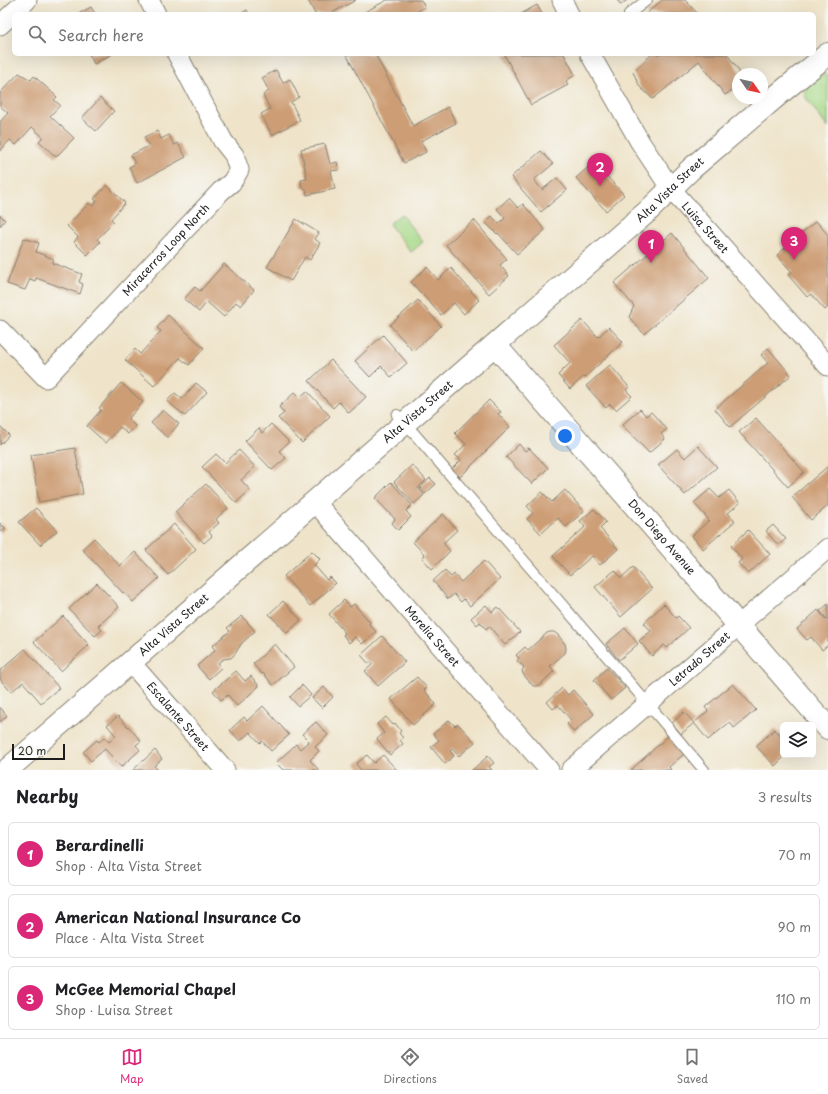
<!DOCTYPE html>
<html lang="en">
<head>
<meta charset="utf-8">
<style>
	:root { --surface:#fff; --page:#f6f6f6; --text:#202124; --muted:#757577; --line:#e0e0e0; --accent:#db2777 }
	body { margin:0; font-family:"Playpen Sans",sans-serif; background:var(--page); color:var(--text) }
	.controls { position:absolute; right:12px; bottom:12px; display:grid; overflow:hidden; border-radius:6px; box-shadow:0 4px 16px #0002 }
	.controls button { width:36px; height:36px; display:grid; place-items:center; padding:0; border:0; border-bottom:1px solid var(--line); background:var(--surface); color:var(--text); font:20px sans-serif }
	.compass { position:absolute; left:732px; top:68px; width:36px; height:36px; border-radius:50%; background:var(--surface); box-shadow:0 4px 16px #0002; rotate:124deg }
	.scale { position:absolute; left:12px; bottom:10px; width:53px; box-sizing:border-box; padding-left:4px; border:2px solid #1c1c1c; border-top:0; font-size:11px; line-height:14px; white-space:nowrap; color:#1c1c1c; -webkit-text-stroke:3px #f6f6f2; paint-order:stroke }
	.you { position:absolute; left:565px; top:436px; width:14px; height:14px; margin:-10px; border:3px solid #fff; border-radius:50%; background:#1a73e8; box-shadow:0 0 0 6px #1a73e833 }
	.badge { display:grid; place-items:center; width:26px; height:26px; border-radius:50%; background:var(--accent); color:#fff; font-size:13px; font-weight:700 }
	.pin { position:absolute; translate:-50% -33px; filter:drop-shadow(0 1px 2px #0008) }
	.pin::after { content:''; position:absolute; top:21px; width:14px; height:12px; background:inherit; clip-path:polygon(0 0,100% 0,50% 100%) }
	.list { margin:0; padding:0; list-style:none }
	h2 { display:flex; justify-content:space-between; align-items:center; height:52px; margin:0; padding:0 16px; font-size:17px }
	h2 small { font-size:13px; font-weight:400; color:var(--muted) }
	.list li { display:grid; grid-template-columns:26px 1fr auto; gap:12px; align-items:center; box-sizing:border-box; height:64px; margin:0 8px 8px; padding:0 8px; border:1px solid var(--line); border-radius:6px }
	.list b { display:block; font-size:15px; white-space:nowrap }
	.list p { margin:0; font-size:13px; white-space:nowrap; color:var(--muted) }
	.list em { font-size:13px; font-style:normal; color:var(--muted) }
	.icon { flex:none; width:22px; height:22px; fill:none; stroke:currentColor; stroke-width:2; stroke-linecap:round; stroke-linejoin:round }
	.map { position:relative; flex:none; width:828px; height:770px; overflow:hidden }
	.search { position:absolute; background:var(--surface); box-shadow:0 4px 16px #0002; left:12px; right:12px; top:12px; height:44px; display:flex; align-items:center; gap:10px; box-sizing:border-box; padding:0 14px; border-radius:6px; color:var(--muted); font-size:15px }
	.sheet { height:268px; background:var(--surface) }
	nav { display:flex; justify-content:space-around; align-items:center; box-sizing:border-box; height:56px; border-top:1px solid var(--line); background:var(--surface); font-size:11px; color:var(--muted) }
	nav a { display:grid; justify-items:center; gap:2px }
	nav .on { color:var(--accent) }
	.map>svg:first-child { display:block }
</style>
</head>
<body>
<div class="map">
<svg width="828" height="770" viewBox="0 0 828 770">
	<rect width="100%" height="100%" fill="#f6f6f2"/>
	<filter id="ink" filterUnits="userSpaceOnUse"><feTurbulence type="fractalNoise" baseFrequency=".025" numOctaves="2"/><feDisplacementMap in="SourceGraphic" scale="8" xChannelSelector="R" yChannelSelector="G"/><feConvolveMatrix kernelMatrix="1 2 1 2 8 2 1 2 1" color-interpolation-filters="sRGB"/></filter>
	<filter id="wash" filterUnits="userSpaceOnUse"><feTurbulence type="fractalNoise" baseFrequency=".012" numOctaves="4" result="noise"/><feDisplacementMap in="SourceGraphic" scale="16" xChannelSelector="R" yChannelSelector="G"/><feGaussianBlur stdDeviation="0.9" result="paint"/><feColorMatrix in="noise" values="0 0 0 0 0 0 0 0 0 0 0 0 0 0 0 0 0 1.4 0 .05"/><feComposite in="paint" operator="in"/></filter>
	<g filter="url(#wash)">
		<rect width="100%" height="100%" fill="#efe4ca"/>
		<path fill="#a7d988" stroke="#627a52" d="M828,75V128L804,95L807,85L817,76Z
			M401,214L423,242L411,252L389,224Z"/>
		<g id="blocks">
			<path fill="#cd9e76" d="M308,0H356L330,14H315Z
				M387,0H421L425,7L413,14H361Z
				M617,0H627L621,5Z
				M662,0H685L698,14H646Z
				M537,5L542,14H521Z
				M91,7L95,14H78Z
				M247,10L249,14H240Z
				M89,54H112L94,64Z
				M346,54H375L413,126L448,107L456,123L421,141L426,152L404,163Z
				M504,54H564L575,75L566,81L568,85L531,105Z
				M652,54H727L741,74H738V87L725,95L699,61L653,99L640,87L633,72Z
				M276,70L283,83L290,79L299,97L291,102L300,120L272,135L261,114L270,109L263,95L269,91L262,78Z
				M19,73L31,80L34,76L57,97L54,100L60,105L50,116L74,138L56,157L39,141L43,137L32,127L16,145L10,140L0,151V122L8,113L0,106V93Z
				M100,98L114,111L96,131L82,118Z
				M157,131L161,139L169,135L174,145L178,143L186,157L137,183L129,167L135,164L131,155L149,146L144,137Z
				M325,144L330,164L337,162L339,170L331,171L335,189L307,195L306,189L302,188L301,180L307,179L301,149Z
				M541,151L553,164L534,180L542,190L557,178L567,190L541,212L511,177Z
				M594,162L624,195L606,211L576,178Z
				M107,185L125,203L111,219L114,222L97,239L100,242L87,255L74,242L78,237L67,226L89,203L93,206L97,201L94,199Z
				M509,198L518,208L523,204L545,230L517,254L498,233L497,234L485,222L492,216L499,224L505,218L497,209Z
				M0,215L5,220L0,226Z
				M296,219L319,233L315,239L320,243L310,260L305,257L291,281L267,267Z
				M474,220L507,259L500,265L509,276L489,294L446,245Z
				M816,221L828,235V307L825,310L811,294L807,297L788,275L792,272L777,255Z
				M672,233L709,278L644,334L629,317L634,306L614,283Z
				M24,238L39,243L36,252L54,259L52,263L82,274L79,282L83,284L80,294L36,278L35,281L30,279L25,290L7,284Z
				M224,264L254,290L241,306L236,302L224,317L207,302L199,312L184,299L195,287L200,291Z
				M427,267L438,280L451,268L479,300L464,314L454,303L441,315L411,282Z
				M418,300L441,326L413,351L390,325Z
				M168,315L204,348L189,365L180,358L154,386L125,360L135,349L140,354L161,331L157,328Z
				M582,320L598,337L609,327L623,342L584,378L583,377L570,389L558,375L570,363L554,345Z
				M383,335L407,363L391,377L381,366L370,377L355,361Z
				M768,348L791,375L730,427L715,409L768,363L761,355Z
				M331,360L366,397L349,413L339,402L333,408L309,381Z
				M610,365L629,387L626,390L632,396L616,410L610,404L606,408L586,386Z
				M121,383L143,402L128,419L135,426L128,434L120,427L106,443L87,426L101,410L99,408Z
				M196,383L207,392L185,416L167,401L175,393L182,399Z
				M307,391L330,416L302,443L278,418L284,413L279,407L295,392L300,397Z
				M489,400L501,412L498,414L510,427L460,477L452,469L461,460L455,455L466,444L455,433Z
				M640,409L646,416L651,412L667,429L661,434L665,439L649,453L622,425Z
				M163,410L179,424L167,437L151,423Z
				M756,418L804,472L788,487L739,432Z
				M271,424L289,442L279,451L286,458L272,470L245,441L259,428L262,433Z
				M0,426L9,435L0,445Z
				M519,444L525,451L529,448L548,468L532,484L506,457Z
				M698,446L717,467L685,495L658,465L677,449L685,458Z
				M75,448L83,494L39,502L31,455Z
				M239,450L255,467L241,480L250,490L236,503L202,467L216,454L225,463Z
				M412,465L426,480L418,488L424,495L414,504L394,482Z
				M828,466V506L811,520L792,497Z
				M430,478L436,484L425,494L420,488Z
				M391,482L412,505L406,511L411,517L398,530L392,523L395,519L375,498Z
				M206,484L228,508L216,519L219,523L209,532L212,536L204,543L175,512Z
				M710,489L719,498L729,490L740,503L728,513L735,521L703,549L692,536L709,520L694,503Z
				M565,490L584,511L566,527L558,518L541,534L527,519L533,513L527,506L542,492L552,502Z
				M36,508L57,531L40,545L19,522Z
				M594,509L606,522L600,528L618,549L600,565L592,556L570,575L553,556L585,527L580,521Z
				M443,514L457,530L443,543L450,551L432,569L422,558L425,555L413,542Z
				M0,523L5,528L0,533Z
				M174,524L196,549L168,575L146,550Z
				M773,525L786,539L778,545L766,531Z
				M748,530L770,554L748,574L738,563L742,559L731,546Z
				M94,538L120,566L135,552L159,578L133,602L124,592L123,593L82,549Z
				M312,551L320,559L314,565L327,580L330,577L336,583L310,606L284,576Z
				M484,561L500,579L470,606L464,599L461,602L454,594L448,599L433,581L445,570L451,577L454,574L461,582Z
				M633,567L652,589L621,617L595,587L615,570L621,578Z
				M97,583L119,607L98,626L102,630L95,636L69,609Z
				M344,600L350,607L354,604L370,622L369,624L376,632L362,644L355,637L349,643L343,635L345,633L329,614Z
				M283,601L301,620L287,633L269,614Z
				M664,604L676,618L678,616L689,628L667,648L664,645L652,656L639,641L651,631L644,623Z
				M828,604V620L820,611Z
				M486,605L492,612L498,607L520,632L505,645L489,626L486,629L480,622L477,625L471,618Z
				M818,610L828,622V645L822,650L811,637L807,640L797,629Z
				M63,616L89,645L61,671L34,642Z
				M242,616L255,631L241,644L235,654L231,658L223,659L218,663L222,667L209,679L197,666L215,650L212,646L230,631L227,628Z
				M625,628L638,644L619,660L606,644Z
				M550,632H554L558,635L565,644L566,649L565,653L550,666L554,671L540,685L536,686H533L523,674L522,671L524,667L517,661L519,658L516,655L525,647L528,650L547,633Z
				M382,636L405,662L378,686L365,671L373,664L370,662L368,663L361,655Z
				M275,644L294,667L273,685L263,673L262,674L253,664Z
				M25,649L59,688L41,703L23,682L11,692L0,679V671Z
				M607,668L625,688L611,700L594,680Z
				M236,671L245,681L251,676L259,686L237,706L228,695L221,700L213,691Z
				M417,677L427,688L424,690L436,704L413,725L391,699Z
				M733,684L756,710L734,728L730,722L708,740L694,723L708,711L705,707Z
				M302,685L311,695L298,706L290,697Z
				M324,687L333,697L322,708L312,698Z
				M562,688L568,695L573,690L594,714L574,732L567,724L571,720L558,705L553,709L547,702Z
				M263,706L289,735L271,751L262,741L260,743L250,732L240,741L230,730L244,717L247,721Z
				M0,707L7,716L0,722Z
				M684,712L694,723L681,734L672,723Z
				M118,716L127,726H128L141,741L136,745L140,750L121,767L105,749L91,761L83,752L97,740L99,742L105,737L109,742L116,736L107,725Z
				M386,717L393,725L395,723L401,731L399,733L403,738L400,740L403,744L390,755L377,739L384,733L377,724Z
				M449,720L455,726L458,724L475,742L459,756L452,749L450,751L454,756L445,764L431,747L439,740L433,734Z
				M316,722L328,735L315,747L319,751L310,760L319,770H283L276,763L296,744L300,749L309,741L302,734Z
				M775,729L783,738V755H786L775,766L756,746Z
				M668,736L684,754L669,767L671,770H631Z
				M155,750L162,759L154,766L158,770H133Z
				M367,755L374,763L383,755L397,770H361L356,764Z
				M488,756L494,763L489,767L492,770H472Z"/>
		</g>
	</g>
	<g filter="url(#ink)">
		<use href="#blocks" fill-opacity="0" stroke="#868073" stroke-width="1"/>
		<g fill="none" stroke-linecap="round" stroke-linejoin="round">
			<g stroke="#868073" stroke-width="12">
				<path id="service" d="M629,14L647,0
					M397,415L405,423L648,704L704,770"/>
			</g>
			<g stroke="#868073" stroke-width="21">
				<g id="minor">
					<path d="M149,0L156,14"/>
					<path d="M562,0L569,14"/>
					<path d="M0,25L27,0"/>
					<path id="s1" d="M590,54L640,142L671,189L828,366"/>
					<path id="s2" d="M0,330L46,378L221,191L232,182L239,170L234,155L223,141L177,54"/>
					<path id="s3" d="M315,502L549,770"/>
					<path id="s4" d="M131,663L225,770"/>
					<path id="s5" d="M571,770L828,548"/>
				</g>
			</g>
			<g stroke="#868073" stroke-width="24">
				<g id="tertiary">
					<path id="s6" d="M495,345L828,728"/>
					<path id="s7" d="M7,770L648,211L691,169L779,94L828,54"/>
				</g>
			</g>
			<use href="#service" stroke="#fff" stroke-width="10"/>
			<use href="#minor" stroke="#fff" stroke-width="19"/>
			<use href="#tertiary" stroke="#fff" stroke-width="22"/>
		</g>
	</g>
	<g text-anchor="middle" stroke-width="3" stroke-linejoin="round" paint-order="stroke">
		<g font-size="11" fill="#1c1c1c" stroke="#f6f6f2">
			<text dy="4" stroke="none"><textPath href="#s7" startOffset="881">Alta Vista Street</textPath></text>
			<text dy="4" stroke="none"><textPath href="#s1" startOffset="209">Luisa Street</textPath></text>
			<text dy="4" stroke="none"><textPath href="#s2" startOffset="242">Miracerros Loop North</textPath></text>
			<text dy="4" stroke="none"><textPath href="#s7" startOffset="545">Alta Vista Street</textPath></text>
			<text dy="4" stroke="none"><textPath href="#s6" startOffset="254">Don Diego Avenue</textPath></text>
			<text dy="4" stroke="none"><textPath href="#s7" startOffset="221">Alta Vista Street</textPath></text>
			<text dy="4" stroke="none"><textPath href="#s3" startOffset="178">Morelia Street</textPath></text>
			<text dy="4" stroke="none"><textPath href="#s5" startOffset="170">Letrado Street</textPath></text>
			<text dy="4" stroke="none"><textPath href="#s4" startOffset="71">Escalante Street</textPath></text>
		</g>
	</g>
</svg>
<div class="controls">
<button><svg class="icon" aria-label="layers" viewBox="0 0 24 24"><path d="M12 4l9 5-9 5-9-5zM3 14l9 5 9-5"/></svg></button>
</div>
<svg class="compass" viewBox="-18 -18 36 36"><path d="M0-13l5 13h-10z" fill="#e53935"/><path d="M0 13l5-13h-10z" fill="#757577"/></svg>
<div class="scale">20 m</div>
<div class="you"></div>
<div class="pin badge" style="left:651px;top:263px">1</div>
<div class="pin badge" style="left:600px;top:186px">2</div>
<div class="pin badge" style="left:794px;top:260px">3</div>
<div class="search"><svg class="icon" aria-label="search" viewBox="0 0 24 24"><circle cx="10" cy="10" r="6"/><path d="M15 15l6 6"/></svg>Search here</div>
</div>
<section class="sheet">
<h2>Nearby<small>3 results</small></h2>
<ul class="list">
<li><span class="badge">1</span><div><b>Berardinelli</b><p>Shop · Alta Vista Street</p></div><em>70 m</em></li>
<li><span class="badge">2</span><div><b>American National Insurance Co</b><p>Place · Alta Vista Street</p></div><em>90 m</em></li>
<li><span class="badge">3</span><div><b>McGee Memorial Chapel</b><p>Shop · Luisa Street</p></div><em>110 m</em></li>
</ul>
</section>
<nav>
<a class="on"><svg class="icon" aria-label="map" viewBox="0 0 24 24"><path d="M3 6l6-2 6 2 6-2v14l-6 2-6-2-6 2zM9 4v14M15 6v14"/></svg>Map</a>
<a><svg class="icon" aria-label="directions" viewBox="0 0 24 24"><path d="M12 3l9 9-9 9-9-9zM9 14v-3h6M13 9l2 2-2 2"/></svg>Directions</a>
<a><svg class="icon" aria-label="saved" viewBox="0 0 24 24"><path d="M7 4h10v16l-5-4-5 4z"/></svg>Saved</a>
</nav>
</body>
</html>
